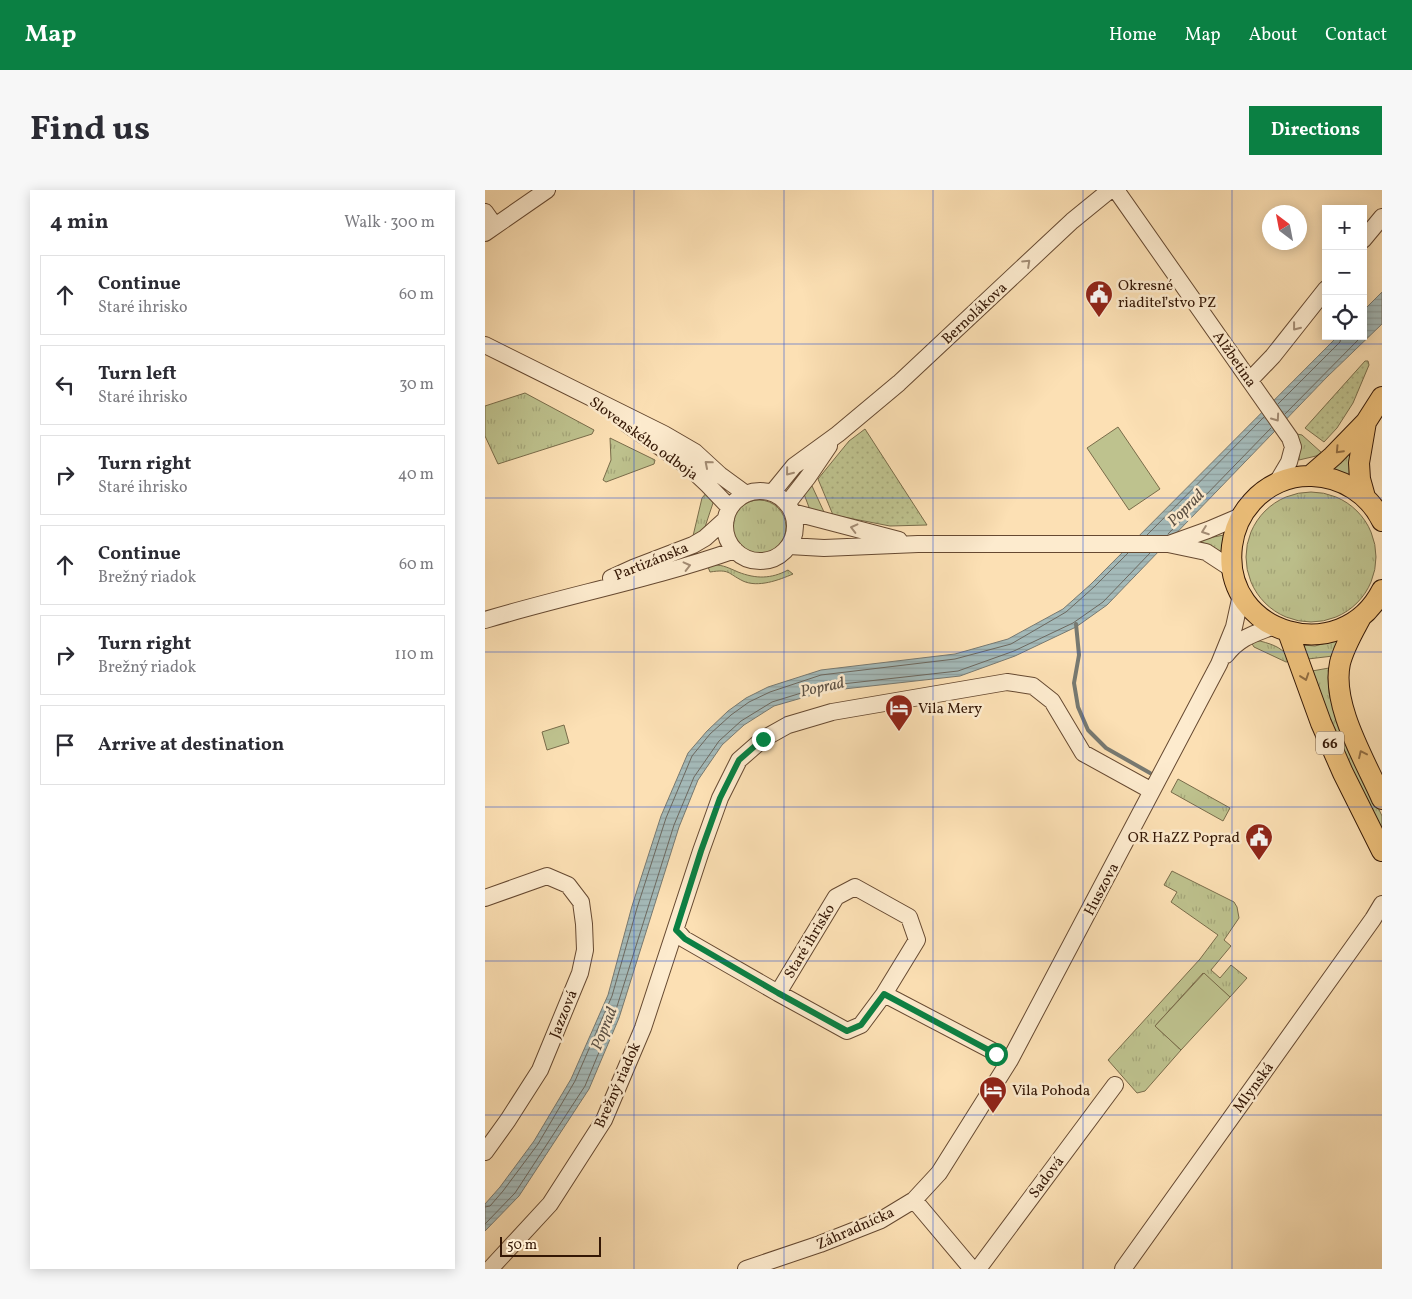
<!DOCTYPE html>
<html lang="en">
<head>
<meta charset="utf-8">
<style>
	:root { --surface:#fff; --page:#f7f7f7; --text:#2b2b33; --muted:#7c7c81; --line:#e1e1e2; --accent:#0b8043 }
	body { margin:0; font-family:Vollkorn,serif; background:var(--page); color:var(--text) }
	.controls { position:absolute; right:15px; top:15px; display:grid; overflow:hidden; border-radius:0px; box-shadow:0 2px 12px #0003 }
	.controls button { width:45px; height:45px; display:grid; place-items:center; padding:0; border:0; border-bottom:1px solid var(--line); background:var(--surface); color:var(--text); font:25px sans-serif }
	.compass { position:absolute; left:777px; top:15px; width:45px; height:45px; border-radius:50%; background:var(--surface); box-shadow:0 2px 12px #0003; rotate:328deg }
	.scale { position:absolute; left:15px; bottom:12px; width:101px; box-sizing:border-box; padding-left:5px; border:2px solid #341705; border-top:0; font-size:14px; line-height:18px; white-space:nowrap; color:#341705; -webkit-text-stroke:4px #fdebce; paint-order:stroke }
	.stop { position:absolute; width:15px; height:15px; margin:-11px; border:4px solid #0b8043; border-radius:50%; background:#fff }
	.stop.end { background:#0b8043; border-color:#fff; box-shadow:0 1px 5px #0008 }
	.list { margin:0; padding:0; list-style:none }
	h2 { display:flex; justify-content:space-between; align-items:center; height:65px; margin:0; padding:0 20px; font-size:21px }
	h2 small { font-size:16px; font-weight:400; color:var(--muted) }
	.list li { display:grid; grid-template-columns:32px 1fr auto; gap:15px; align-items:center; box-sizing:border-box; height:80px; margin:0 10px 10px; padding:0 10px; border:1px solid var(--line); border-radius:0px }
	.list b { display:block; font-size:19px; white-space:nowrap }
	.list p { margin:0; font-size:16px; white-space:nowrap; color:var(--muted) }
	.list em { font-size:16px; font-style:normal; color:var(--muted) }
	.icon { flex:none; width:28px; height:28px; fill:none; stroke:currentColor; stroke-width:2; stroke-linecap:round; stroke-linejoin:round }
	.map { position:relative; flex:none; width:897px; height:1079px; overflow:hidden; border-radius:0px }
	header { display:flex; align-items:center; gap:30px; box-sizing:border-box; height:70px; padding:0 25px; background:var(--accent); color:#fff }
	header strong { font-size:24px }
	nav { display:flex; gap:28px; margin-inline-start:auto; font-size:18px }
	.intro { display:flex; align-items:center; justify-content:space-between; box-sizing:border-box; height:120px; padding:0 30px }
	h1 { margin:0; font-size:35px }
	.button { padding:12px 22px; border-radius:0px; background:var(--accent); color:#fff; font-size:18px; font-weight:700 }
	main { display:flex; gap:30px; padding:0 30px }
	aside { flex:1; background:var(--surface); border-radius:0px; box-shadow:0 2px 12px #0003 }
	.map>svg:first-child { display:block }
</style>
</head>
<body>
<header>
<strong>Map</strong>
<nav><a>Home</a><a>Map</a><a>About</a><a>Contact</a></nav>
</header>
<div class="intro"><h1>Find us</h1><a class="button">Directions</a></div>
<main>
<aside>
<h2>4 min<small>Walk · 300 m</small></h2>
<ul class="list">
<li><svg class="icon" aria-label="ahead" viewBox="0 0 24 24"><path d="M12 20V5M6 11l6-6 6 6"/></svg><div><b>Continue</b><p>Staré ihrisko</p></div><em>60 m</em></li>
<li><svg class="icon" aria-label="left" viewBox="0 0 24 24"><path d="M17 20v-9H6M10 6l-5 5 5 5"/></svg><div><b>Turn left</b><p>Staré ihrisko</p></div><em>30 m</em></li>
<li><svg class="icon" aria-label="right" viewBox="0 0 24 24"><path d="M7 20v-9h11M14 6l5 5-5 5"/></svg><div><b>Turn right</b><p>Staré ihrisko</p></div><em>40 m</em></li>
<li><svg class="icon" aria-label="ahead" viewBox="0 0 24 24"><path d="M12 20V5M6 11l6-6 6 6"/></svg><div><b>Continue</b><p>Brežný riadok</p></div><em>60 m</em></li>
<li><svg class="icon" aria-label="right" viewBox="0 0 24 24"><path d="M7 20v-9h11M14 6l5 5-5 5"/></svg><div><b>Turn right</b><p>Brežný riadok</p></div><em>110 m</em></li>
<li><svg class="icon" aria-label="arrive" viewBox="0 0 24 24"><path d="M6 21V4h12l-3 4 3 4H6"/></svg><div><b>Arrive at destination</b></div></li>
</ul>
</aside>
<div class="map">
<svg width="897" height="1079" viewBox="0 0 897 1079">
	<defs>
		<pattern id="grass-tufts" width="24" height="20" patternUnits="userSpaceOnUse" patternTransform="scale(1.25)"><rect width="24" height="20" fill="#bec28e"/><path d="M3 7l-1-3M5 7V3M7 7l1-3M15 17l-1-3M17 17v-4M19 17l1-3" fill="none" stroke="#a4a679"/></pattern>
		<pattern id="park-dots" width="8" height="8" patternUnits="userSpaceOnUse" patternTransform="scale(1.25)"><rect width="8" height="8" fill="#bec28e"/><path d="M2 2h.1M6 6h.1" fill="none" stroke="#a4a679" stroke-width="1.8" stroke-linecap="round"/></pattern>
		<pattern id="water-rules" width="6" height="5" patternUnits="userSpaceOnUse" patternTransform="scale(1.25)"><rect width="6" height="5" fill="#a4bab9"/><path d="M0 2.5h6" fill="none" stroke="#8e9f9e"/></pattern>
	</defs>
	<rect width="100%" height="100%" fill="#fce0b4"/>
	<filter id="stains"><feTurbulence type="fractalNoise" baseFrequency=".004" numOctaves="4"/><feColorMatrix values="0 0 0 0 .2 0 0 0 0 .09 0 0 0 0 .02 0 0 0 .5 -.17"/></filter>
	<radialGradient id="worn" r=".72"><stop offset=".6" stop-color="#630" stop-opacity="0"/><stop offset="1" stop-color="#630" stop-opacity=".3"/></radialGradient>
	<path fill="url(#grass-tufts)" stroke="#796c4a" d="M40,203L109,240L107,244L13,274L0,246V216Z
		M812,244L817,245L837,263L831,266L814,270V263Z
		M125,248L170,270L169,274L121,292L118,290L126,270Z
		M865,263L864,288L845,280Z
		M322,293L327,296L339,322L325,320L319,304Z
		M761 367a65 65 0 1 1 130 0a65 65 0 1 1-130 0Z
		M222,302L228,313L219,340L210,349L208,346L217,308Z
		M247 337a27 27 0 1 1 54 0a27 27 0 1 1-54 0Z
		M744,344L740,364L713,350Z
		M230,375C238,375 244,378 253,382C271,389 286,389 303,380L308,384C294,390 273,398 258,391C242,383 245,379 225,382L223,377Z
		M856,449L848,466L823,469L817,455L830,456Z
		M775,451C790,455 798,458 806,471L801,472L769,457L766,452Z
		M844,478L843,488L844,503L850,525L897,626V643L853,551L827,481Z
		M693,589L745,618L738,631L686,602Z
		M687,681L749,712L752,717L754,728L739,750L746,756L726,780L735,788L746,775L762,788L745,807L718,783L670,836L696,860L660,901L652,903L623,870L715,769L733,745L686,712L692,702L679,695Z"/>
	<path fill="url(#park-dots)" stroke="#796c4a" d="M880,171H883L884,175L868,213L852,238L839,252L820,238Z
		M380,239L442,335L405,336L348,325L333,289L364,251Z"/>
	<path fill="#bec28e" stroke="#796c4a" d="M633,237L675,299L644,320L602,258Z
		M79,535L84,553L62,560L57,542Z
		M719,783L745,807L696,860L670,836Z"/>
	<path fill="url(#water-rules)" stroke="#777971" d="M897,102V134L842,187L622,415L591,437L530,466L475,486L341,501L289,516L259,535L237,555L213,590L194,637L134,828L104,899L34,1006L0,1041V1014L15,997L49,951L86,889L123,805L147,716L176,626L203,563L222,541L243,521L261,508L283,497L336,480L470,464L523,449L578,419L606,394L853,146H878V121Z"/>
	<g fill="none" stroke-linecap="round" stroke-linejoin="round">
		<path stroke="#6c685f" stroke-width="1" d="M793,214L855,152L856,146
			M800,224L877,146
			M683,344L786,238
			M662,345L779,227
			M0,1017L5,1016L18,1001L53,954L90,891L127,806L152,718L181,628L207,566L225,544L246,525L264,512L285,502L336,485L470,469L526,454L581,422L609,397L643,363
			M0,1034L30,1003L100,896L129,826L189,635L209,587L234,551L256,531L287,512L339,496L473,481L529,461L588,433L618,412L665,363"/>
		<path stroke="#777971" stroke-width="4" d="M591,434L594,465L589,493L593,517L603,540L621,558L665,583"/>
		<g stroke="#664931" stroke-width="18">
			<path id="minor" d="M631,0L805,248L808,257L804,272L791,294
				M0,22L10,36
				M0,43L62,0
				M878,50L897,27
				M0,155L179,244L210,262L235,285L261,304
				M765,190L788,166L841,99
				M142,234L205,278L223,295L245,318
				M240 336a35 35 0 1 1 70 0a35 35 0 1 1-70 0Z
				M287,303L309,276L353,244L414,193L587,31L625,0
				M302,314L323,287L344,256
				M307,322L414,350
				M684,354L723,340L756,326
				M304,356L339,358L433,354H683L721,362L747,379
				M126,388L148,378L208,355L220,348L241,329
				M0,430C83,405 168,389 250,360
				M741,465C755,447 769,444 789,436
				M0,708L62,686L83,695L96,712L99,734L100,760L95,783L55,880L23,930L0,962
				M191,740L199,749L293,803
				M399,804L376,835L362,841L293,803L351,707L370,697L424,727L432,750L399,804L525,870
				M429,1010L487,1079
				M5,1079L65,1014L119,930L158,838L216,661L235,608L254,570L278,549L303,535L347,522L522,492L548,496L567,511L598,563L667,601
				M261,1079L335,1054L396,1030L429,1010L454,983L525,870L734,474L749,437L756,405
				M493,1079L630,895
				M638,1079L888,729L897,714"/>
		</g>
		<g stroke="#341705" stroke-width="22">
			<path id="major" d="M825,286L848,266L881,232L897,207
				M880,307L875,289L874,273L881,232
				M897,331C884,304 857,287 827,286C804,285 782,295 767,312C756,324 749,340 747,356C736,445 857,479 897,400
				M876,427C868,442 859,457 855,473C846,515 880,570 897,609
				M803,442L836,533L858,583L897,661"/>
		</g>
		<use href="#minor" stroke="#fdebce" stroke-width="16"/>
		<use href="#major" stroke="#eec07a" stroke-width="20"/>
	</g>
	<defs><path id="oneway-chevron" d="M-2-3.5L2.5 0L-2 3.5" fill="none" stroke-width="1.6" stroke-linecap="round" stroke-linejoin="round" transform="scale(1.25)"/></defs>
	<g stroke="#a38c74">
		<use href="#oneway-chevron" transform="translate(542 73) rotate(-43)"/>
		<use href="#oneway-chevron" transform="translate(811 137) rotate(128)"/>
		<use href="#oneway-chevron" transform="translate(791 228) rotate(55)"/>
		<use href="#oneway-chevron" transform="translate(223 274) rotate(-139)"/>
		<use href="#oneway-chevron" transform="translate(304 282) rotate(129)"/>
		<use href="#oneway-chevron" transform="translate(369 338) rotate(-166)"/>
		<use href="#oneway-chevron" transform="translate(720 341) rotate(160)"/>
		<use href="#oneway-chevron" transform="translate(202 376) rotate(-14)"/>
	</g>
	<g stroke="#916c40">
		<use href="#oneway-chevron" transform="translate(854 260) rotate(133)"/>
		<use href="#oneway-chevron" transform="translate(820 487) rotate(71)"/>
		<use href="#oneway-chevron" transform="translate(877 564) rotate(-115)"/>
	</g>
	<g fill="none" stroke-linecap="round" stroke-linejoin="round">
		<path stroke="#0b8043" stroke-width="6" d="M278,549L254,570L235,608L216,661L191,740L200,749L293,803L362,841L376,835L399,804L511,864"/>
	</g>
	<path fill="none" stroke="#1d4ed8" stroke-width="1" stroke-opacity="0.55" d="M149,0V1079M299,0V1079M448,0V1079M598,0V1079M747,0V1079M0,154H897M0,308H897M0,462H897M0,617H897M0,771H897M0,925H897"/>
	<defs>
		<g id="civic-pin" transform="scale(1.4375)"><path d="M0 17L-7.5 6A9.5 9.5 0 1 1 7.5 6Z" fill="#8f2418" stroke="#fdebce"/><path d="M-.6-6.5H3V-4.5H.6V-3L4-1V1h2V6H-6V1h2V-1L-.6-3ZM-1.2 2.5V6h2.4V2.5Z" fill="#fff"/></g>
		<g id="hotel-pin" transform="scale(1.4375)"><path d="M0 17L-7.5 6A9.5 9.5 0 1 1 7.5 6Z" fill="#8f2418" stroke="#fdebce"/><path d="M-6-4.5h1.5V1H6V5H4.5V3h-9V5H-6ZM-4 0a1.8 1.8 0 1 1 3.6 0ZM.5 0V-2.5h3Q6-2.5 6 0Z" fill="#fff"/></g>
	</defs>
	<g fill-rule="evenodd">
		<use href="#civic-pin" x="614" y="104"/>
		<use href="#hotel-pin" x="414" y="518"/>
		<use href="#civic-pin" x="774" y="647"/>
		<use href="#hotel-pin" x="508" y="900"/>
	</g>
	<g text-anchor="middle" stroke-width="5" stroke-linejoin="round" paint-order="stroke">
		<rect fill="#fdebce" stroke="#705741" stroke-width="1" x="831" y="541.5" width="28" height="23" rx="4"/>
		<g font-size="14" font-weight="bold" fill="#341705">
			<text x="845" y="558">66</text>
		</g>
		<g font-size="15" fill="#341705" stroke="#fdebce" text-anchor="start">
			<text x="633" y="100">Okresné<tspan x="633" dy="17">riaditeľstvo PZ</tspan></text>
			<text x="433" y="523">Vila Mery</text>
			<text x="755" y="652" text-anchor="end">OR HaZZ Poprad</text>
			<text x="527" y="905">Vila Pohoda</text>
		</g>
		<g font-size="15" fill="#341705" stroke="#fdebce">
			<text transform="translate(489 123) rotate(-43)" y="5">Bernolákova</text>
			<text transform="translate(750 169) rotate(55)" y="5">Alžbetina</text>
			<text transform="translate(159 248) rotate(36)" y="5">Slovenského odboja</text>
			<text transform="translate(166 371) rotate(-22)" y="5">Partizánska</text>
			<text transform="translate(616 699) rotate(-62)" y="5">Huszova</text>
			<text transform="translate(324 751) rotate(-59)" y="5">Staré ihrisko</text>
			<text transform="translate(78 824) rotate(-68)" y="5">Jazzová</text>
			<text transform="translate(132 895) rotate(-66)" y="5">Brežný riadok</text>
			<text transform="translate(768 897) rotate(-54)" y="5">Mlynská</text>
			<text transform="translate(561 987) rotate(-53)" y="5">Sadová</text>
			<text transform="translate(370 1038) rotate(-24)" y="5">Záhradnícka</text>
		</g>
		<g font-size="16" font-style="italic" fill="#5b5044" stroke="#fdebce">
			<text transform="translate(700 317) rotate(-45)" y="6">Poprad</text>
			<text transform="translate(337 496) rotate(-12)" y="6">Poprad</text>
			<text transform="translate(118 838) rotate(-68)" y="6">Poprad</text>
		</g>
	</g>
	<rect width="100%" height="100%" filter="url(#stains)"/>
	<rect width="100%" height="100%" fill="url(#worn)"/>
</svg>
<div class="controls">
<button>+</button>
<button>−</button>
<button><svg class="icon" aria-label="locate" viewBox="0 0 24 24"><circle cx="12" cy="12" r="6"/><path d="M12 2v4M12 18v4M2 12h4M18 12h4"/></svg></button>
</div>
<svg class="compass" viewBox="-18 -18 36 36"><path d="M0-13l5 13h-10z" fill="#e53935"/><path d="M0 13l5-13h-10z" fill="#7c7c81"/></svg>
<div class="scale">50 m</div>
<div class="stop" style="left:511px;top:864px"></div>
<div class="stop end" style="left:278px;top:549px"></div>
</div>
</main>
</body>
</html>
